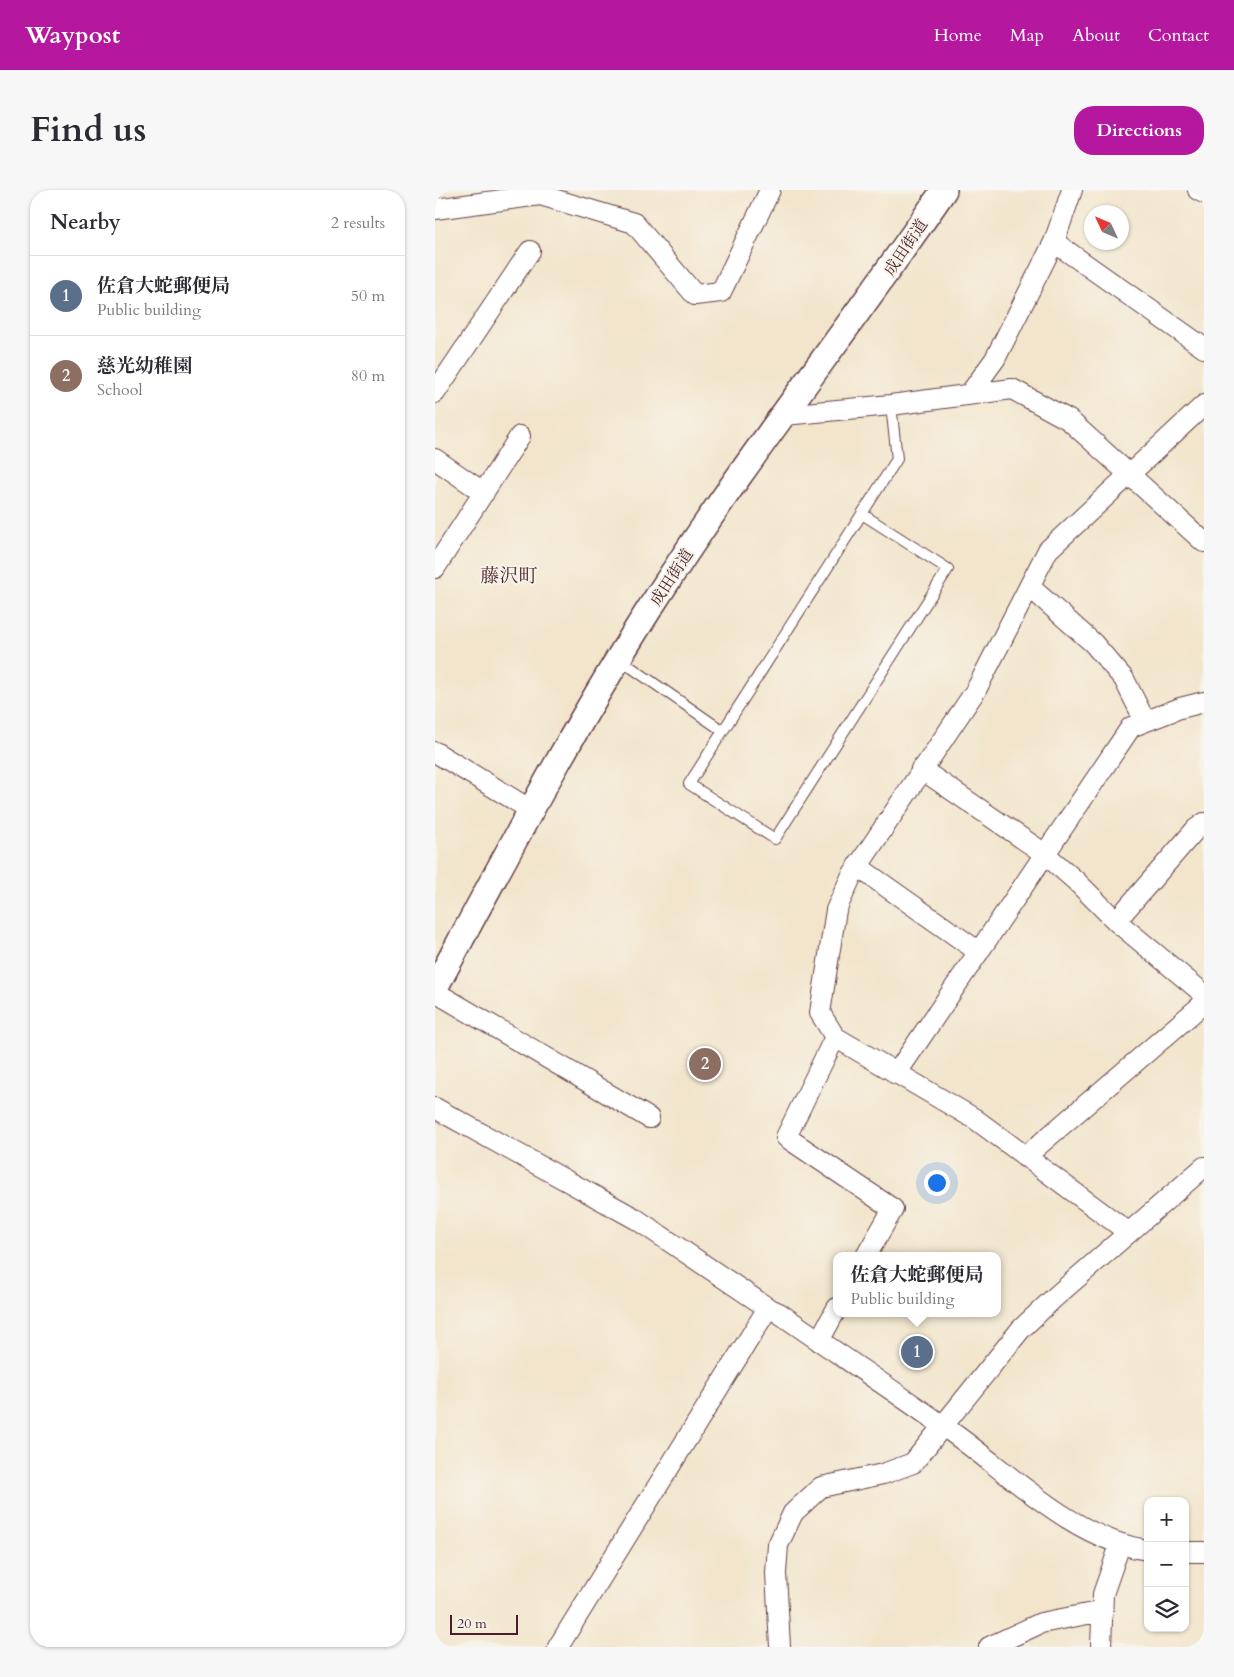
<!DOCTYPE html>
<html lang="en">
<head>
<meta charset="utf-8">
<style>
	:root { --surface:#fff; --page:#f7f7f7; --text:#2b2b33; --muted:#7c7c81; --line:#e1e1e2; --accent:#b5179e }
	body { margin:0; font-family:Cardo,"Noto Serif JP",serif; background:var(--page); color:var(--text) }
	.controls { position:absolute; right:15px; bottom:15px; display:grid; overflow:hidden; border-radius:10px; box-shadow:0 1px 4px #0004 }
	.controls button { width:45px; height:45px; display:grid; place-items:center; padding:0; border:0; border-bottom:1px solid var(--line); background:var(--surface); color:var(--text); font:25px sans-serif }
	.compass { position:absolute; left:649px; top:15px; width:45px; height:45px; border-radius:50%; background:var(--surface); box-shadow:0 1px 4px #0004; rotate:314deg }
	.scale { position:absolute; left:15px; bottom:12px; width:68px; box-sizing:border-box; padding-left:5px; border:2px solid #4a1f2b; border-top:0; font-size:14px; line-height:18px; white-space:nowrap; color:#4a1f2b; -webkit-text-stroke:4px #f7f3e8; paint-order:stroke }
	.you { position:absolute; left:501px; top:992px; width:18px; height:18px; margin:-12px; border:4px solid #fff; border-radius:50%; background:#1a73e8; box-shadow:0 0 0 8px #1a73e833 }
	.badge { display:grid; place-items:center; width:32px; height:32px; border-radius:50%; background:var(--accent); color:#fff; font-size:16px; font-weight:700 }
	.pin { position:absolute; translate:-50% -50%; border:2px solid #fff; box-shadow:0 1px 5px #0006 }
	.popup { position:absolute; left:398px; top:1062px; width:168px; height:65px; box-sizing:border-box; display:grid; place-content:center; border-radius:10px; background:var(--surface); filter:drop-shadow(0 1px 4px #0005); font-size:16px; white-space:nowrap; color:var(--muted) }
	.popup b { font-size:19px; color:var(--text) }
	.popup::after { content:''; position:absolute; left:50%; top:100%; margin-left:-10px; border:10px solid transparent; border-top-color:var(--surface) }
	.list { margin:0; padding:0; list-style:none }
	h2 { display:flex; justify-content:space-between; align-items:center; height:65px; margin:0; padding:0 20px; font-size:21px }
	h2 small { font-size:16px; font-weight:400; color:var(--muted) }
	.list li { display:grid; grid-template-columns:32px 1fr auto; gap:15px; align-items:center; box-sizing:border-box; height:80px; padding:0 20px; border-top:1px solid var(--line) }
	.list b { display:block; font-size:19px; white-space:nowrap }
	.list p { margin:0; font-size:16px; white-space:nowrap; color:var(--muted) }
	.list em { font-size:16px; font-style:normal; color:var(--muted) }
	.icon { flex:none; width:28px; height:28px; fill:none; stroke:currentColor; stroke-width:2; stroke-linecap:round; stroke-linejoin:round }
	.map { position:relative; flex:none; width:769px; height:1457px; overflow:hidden; border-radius:20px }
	header { display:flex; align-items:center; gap:30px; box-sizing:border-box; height:70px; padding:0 25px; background:var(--accent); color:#fff }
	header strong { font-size:24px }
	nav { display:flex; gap:28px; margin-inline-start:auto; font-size:18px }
	.intro { display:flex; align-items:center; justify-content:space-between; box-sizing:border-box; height:120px; padding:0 30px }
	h1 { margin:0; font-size:35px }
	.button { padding:12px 22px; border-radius:20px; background:var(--accent); color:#fff; font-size:18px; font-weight:700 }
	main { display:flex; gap:30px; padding:0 30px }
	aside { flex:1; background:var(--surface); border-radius:20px; box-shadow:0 1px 4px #0004 }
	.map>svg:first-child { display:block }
</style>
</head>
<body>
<header>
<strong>Waypost</strong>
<nav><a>Home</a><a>Map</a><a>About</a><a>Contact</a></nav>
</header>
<div class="intro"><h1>Find us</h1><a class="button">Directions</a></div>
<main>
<aside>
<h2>Nearby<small>2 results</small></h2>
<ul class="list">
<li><span class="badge" style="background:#5c6f8a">1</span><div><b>佐倉大蛇郵便局</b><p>Public building</p></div><em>50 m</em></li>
<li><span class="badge" style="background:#8d6e63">2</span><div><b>慈光幼稚園</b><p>School</p></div><em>80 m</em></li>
</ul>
</aside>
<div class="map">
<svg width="769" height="1457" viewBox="0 0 769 1457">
	<rect width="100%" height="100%" fill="#f7f3e8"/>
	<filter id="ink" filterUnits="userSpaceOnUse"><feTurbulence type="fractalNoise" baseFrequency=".02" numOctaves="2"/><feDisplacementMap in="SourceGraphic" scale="10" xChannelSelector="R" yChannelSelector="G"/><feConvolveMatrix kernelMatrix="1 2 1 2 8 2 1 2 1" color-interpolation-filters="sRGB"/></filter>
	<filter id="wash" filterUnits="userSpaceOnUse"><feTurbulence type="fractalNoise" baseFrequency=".0096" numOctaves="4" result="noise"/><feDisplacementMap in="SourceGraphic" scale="20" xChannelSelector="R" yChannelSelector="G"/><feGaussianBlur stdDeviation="1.12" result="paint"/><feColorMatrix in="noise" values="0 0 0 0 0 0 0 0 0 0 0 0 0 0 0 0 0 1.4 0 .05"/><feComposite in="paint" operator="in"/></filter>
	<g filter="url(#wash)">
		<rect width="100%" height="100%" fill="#f2e5cc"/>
	</g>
	<g filter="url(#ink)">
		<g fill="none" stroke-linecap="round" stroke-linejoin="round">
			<g stroke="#633d43" stroke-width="12">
				<path id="service" d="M427,324L513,379L340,649L254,594L462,269L456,215
					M184,469L288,541"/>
			</g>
			<g stroke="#633d43" stroke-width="22">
				<path id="minor" d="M763,0L769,3
					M0,19L105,5L199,33L260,105L286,102L335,0
					M619,52L769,158
					M0,203L95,61
					M534,205L560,169L619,52L637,0
					M349,225L456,215L577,199L634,230L769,352
					M0,269L49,303
					M0,378L85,246
					M595,397L658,453L689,489L710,531
					M0,562L96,620
					M486,579L610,664L641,691L681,731L769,804
					M422,676L544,762
					M681,731L761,639L769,633
					M0,802L214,928
					M400,847L385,823L401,720L417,685L541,500L613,360L769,215
					M461,884L696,537L745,518L769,512
					M0,918L201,1029L333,1118L344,1123C403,1164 464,1204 522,1246C578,1287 643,1351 713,1360
					M590,967L769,813
					M431,1066L458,1019L351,947L400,847L540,929L693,1042
					M384,1151L402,1118
					M750,1362H769
					M123,1457L333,1118
					M345,1457L341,1383L343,1355L358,1323L386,1297L448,1284L478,1273L586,1139L619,1108L769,977
					M554,1457L606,1433L668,1421
					M666,1457L668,1404L685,1355"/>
			</g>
			<g stroke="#633d43" stroke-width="28">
				<path id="tertiary" d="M0,798C72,664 143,528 226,401C315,263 417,135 509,0"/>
			</g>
			<use href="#service" stroke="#fff" stroke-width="10"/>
			<use href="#minor" stroke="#fff" stroke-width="20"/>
			<use href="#tertiary" stroke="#fff" stroke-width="25"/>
		</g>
	</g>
	<g text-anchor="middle" stroke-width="4" stroke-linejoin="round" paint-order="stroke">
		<g font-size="16" fill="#4a1f2b" stroke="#f7f3e8">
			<text transform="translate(470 57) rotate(-56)" y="6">成田街道</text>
			<text transform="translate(236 387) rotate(-57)" y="6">成田街道</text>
		</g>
		<g font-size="19" fill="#4a1f2b" stroke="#f7f3e8">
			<text x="74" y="392">藤沢町</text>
		</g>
	</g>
</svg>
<div class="controls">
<button>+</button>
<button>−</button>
<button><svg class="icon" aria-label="layers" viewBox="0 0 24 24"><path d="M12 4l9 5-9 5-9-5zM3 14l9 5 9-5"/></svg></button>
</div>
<svg class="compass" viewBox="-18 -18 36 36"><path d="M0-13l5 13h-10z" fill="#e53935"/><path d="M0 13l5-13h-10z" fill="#7c7c81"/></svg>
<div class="scale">20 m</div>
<div class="you"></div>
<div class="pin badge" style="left:482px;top:1162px;background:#5c6f8a">1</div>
<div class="popup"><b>佐倉大蛇郵便局</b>Public building</div>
<div class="pin badge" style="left:270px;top:874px;background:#8d6e63">2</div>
</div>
</main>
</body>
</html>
